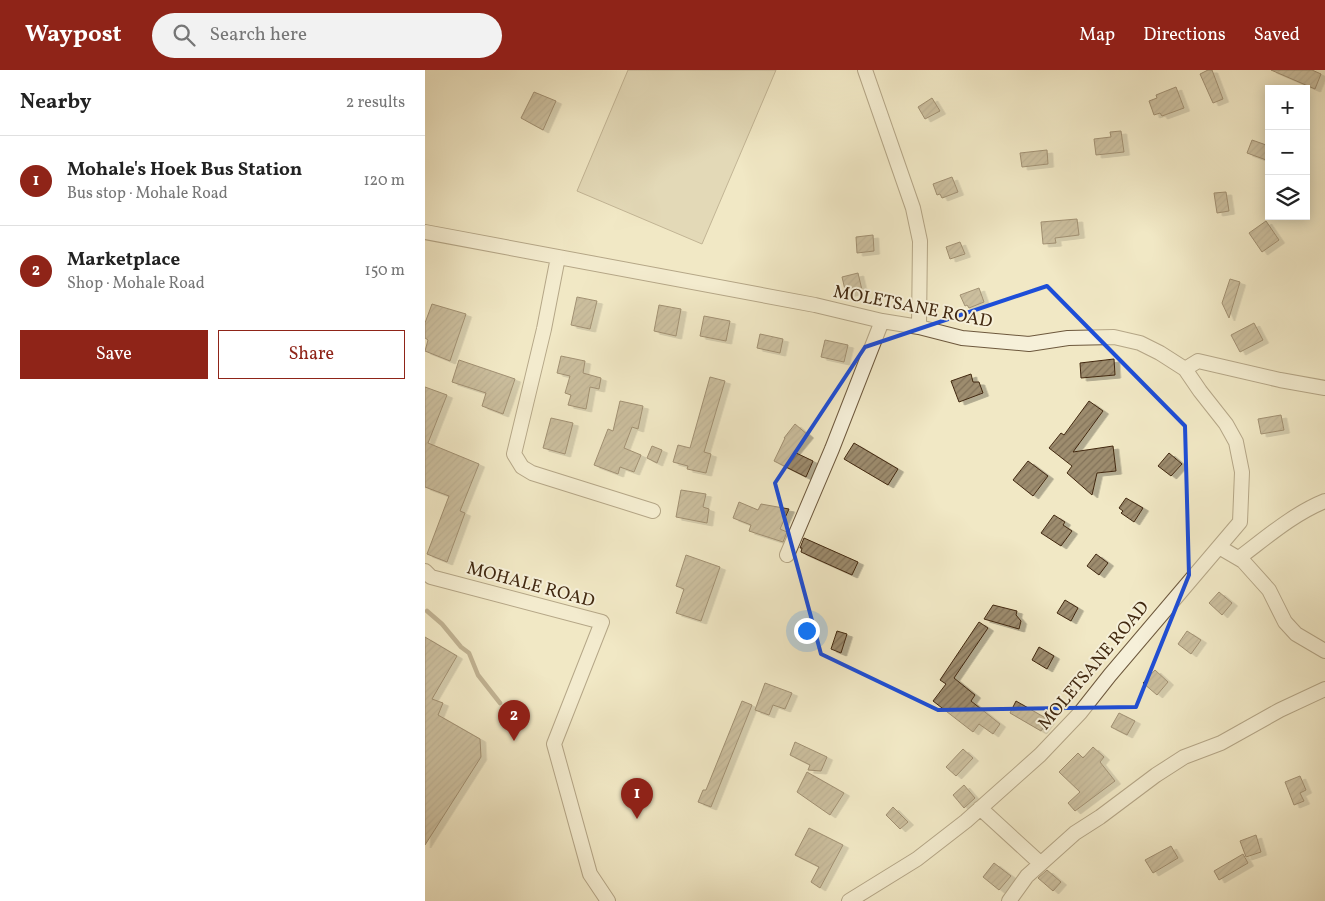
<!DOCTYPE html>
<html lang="en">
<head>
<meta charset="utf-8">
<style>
	:root { --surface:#fff; --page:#f2f2f2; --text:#222; --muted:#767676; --line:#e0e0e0; --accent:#8f2418 }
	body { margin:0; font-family:Vollkorn,serif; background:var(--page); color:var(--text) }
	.controls { position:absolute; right:15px; top:15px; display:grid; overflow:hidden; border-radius:0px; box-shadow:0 2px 12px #0003 }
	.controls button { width:45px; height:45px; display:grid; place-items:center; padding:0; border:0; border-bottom:1px solid var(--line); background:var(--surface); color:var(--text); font:25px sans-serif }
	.you { position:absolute; left:381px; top:560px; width:18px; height:18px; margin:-12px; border:4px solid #fff; border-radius:50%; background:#1a73e8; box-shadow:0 0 0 8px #1a73e833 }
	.badge { display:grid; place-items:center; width:32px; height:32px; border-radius:50%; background:var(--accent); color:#fff; font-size:16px; font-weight:700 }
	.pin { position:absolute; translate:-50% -41px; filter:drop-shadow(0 1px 2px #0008) }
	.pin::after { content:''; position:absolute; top:26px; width:18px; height:15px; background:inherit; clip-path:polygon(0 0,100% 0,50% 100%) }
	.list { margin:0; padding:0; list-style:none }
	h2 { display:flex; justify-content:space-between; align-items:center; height:65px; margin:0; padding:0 20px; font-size:21px }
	h2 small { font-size:16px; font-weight:400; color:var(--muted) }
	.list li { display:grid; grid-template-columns:32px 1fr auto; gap:15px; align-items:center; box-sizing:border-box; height:90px; padding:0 20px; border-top:1px solid var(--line) }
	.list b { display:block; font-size:19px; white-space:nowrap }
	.list p { margin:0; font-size:16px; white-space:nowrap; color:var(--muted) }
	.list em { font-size:16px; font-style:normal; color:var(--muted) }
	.actions { display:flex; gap:10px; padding:15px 20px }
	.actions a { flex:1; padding:11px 0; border:1px solid var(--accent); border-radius:0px; text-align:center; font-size:18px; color:var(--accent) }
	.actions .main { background:var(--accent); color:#fff }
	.icon { flex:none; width:28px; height:28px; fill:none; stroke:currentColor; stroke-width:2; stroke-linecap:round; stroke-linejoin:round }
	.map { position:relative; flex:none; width:900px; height:831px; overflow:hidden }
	header { display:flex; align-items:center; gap:30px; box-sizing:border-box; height:70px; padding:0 25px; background:var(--accent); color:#fff }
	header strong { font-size:24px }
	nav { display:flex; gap:28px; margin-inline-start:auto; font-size:18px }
	.search { width:350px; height:45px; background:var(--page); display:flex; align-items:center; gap:12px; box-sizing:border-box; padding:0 18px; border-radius:28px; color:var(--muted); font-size:19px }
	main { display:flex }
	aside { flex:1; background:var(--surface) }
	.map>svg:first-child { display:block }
</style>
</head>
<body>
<header>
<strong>Waypost</strong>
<div class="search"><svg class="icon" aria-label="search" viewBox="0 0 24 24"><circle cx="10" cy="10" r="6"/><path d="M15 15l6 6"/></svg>Search here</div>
<nav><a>Map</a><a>Directions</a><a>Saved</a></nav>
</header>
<main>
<aside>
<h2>Nearby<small>2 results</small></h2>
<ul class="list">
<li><span class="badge">1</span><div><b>Mohale's Hoek Bus Station</b><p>Bus stop · Mohale Road</p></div><em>120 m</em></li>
<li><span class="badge">2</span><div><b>Marketplace</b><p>Shop · Mohale Road</p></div><em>150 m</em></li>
</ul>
<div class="actions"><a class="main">Save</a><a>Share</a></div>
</aside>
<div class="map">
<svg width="900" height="831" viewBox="0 0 900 831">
	<defs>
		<pattern id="building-hatch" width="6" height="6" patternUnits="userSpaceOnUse" patternTransform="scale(1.25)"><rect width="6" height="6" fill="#9d8c6e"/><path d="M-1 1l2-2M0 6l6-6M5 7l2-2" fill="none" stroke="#827259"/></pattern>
		<filter id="shadow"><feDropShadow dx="5.5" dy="3" stdDeviation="0" flood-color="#0004"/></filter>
	</defs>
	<rect width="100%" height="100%" fill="#f1e8c5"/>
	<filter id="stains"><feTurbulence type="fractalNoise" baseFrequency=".004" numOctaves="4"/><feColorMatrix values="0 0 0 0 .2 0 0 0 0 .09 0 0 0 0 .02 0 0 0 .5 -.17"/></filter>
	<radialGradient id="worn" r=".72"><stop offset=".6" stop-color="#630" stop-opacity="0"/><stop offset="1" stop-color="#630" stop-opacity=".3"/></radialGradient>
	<path fill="#d3c7a6" stroke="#8a785b" d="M203,0H351L277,174L152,121Z"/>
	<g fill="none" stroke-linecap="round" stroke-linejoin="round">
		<path stroke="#877457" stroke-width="4.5" d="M2,541L17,554L36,577L44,583L53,605L75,633"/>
	</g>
	<path fill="url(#building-hatch)" stroke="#412810" filter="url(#shadow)" d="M783,0H787L798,29L788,33L775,4Z
		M846,0H887L896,4L890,19Z
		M751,17L759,38L737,46L735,43L729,45L724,31L732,28L731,25Z
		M109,22L131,31L118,60L96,48Z
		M507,28L515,41L500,49L493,37Z
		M696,61L699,82L671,85L669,69L686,67L685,62Z
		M827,70L844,76V91L822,83Z
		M622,80L623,94L597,97L595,83Z
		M527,107L533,122L517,128L515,124L512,125L508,114Z
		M801,122L804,141L792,143L789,123Z
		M652,149L654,165L630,168L631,173L618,174L616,152Z
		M841,151L854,170L837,182L824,163Z
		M448,165L449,181L432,183L431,167Z
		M535,172L540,184L525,189L521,177Z
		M433,203L437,220L421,224L417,207Z
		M805,209L815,212L804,248L797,233Z
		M554,218L559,232L544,238L542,235L540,236L535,225Z
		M152,227L172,231L165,259L146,255Z
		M7,234L41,244L25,291L0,281L3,270L0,268V253Z
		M234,235L256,239L251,266L229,261Z
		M279,246L305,251L301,271L275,266Z
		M829,253L838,270L815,282L806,265Z
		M335,264L358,269L355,283L332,278Z
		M400,270L423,275L419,292L396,287Z
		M136,286L160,291L158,303L176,308L174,319L165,317L161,339L143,335L146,325L140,323L145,306L132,303Z
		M689,289L690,305L656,308L655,293Z
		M34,290L90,309L78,344L57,336L61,323L27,312Z
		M546,304L548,312H554L558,323L534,332L526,311Z
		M285,307L300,311L279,382L286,384L281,403L262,399L263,396L248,392L253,375L265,378Z
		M0,317L22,325L3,373L54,394L35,441L40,443L22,492L2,484L24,426L0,417Z
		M195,331L218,336L213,359L207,357L199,378L216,385L209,402L195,397L193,404L169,395L183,359L188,361Z
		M664,331L678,341L648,382L688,376L691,401L672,403L667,425L642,403L647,396L624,378L636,363L639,365Z
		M856,345L859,360L836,364L833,349Z
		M126,348L148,353L140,384L118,378Z
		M370,354L383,365L369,382L388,391L381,407L349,391L360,368H359Z
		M429,373L473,399L463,415L419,389Z
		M227,376L237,380L232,393L222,388Z
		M744,383L757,394L746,406L733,396Z
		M603,391L623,406L608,426L588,410Z
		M256,420L281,424L278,437L284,439L282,453L251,447Z
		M701,428L718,438L709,452L696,443L698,441L694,438Z
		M314,432L333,440L336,434L364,439L355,459L362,462L358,472L324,461L326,455L308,448Z
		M629,445L640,452L638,455L647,461L636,476L616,463Z
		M379,468L433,492L427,505L376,482L377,478H375Z
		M671,484L683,493L674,505L662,496Z
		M261,485L295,497L276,551L251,543L259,519L251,516Z
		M794,522L807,533L797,545L784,533Z
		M640,530L653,538L646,551L632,543Z
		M568,535L592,541L591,545L596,551L594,559L559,549Z
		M554,552L563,558L529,608L550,625L546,631L575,654L568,664L554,654L548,662L508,631L521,614L515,610Z
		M412,561L422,564L416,583L406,579Z
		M762,561L776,570L766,584L753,574Z
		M0,567L32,586L7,629L18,633L13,645L55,669L56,687L0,775Z
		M614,577L629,586L622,599L607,590Z
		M730,600L743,612L732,625L718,613Z
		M340,613L367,623L360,639L348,635L344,645L330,640Z
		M317,631L327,635L286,737L273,732L278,720H281Z
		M591,631L624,650L616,661L585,643Z
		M694,643L710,651L702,665L686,657Z
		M370,672L402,687L396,701L383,700L385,695L365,685Z
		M668,677L679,687L675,692L690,711L650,741L643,733L655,722L634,702L653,683L658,688Z
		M538,679L548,688L531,706L521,697Z
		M382,702L419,723L405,745L372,722Z
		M875,706L881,720L875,723L879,731L869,735L860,712Z
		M539,715L550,728L539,738L528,725Z
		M468,737L483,752L475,759L461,745Z
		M384,758L418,775L395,818L386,812L394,797L370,785Z
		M831,765L836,782L821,787L815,771Z
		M746,776L753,788L728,803L720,790Z
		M818,784L823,793L794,810L789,801Z
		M569,793L586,806L574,820L558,807Z
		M622,800L636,812L628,821L613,808Z"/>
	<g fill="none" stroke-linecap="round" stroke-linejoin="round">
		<g stroke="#6d583d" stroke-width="16">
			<path id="minor" d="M440,0L488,138L495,171L494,257
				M0,162L390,235L457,251L494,257L537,268L604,274L643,268L689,267L715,273L735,283L760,299L775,321L801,354L811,372L817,402L815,452L685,605L655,643L615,685L541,751L492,789L424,831
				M133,187L119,259L89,384L97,397L107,403L228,441
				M760,299L773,291L855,310L900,318
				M794,477L818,491L844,520L860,552L871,564L900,581
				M362,485L407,379L457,251
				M814,488C842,467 868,444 900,431
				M0,501L6,507L177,552L129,674L165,804L183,831
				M555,738L615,793
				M584,831L602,806L650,763L675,747L731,705L759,687L796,673L855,640L900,619"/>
		</g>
		<use href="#minor" stroke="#f6f0d9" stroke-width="14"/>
	</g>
	<path d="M0 0H900V831H0ZM622,216L760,356L764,505L711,637L513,640L396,584L350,413L440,277Z" fill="#f1e8c5" fill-opacity=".55" fill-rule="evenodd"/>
	<path fill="none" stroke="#1d4ed8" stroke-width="4" stroke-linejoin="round" d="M622,216L760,356L764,505L711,637L513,640L396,584L350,413L440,277Z"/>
	<g text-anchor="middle" stroke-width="4" stroke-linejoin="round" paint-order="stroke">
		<g font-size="18" fill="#412810" stroke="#f6f0d9">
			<text transform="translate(488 236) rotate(11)" y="6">MOLETSANE ROAD</text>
			<text transform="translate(106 514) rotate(15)" y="6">MOHALE ROAD</text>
			<text transform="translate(668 595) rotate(-50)" y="6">MOLETSANE ROAD</text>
		</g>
	</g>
	<rect width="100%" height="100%" filter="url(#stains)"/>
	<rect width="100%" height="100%" fill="url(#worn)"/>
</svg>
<div class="controls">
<button>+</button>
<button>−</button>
<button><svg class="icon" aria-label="layers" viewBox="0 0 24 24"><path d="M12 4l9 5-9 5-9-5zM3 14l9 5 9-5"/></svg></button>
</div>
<div class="you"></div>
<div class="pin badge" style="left:212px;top:749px">1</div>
<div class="pin badge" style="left:89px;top:671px">2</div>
</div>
</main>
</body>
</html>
